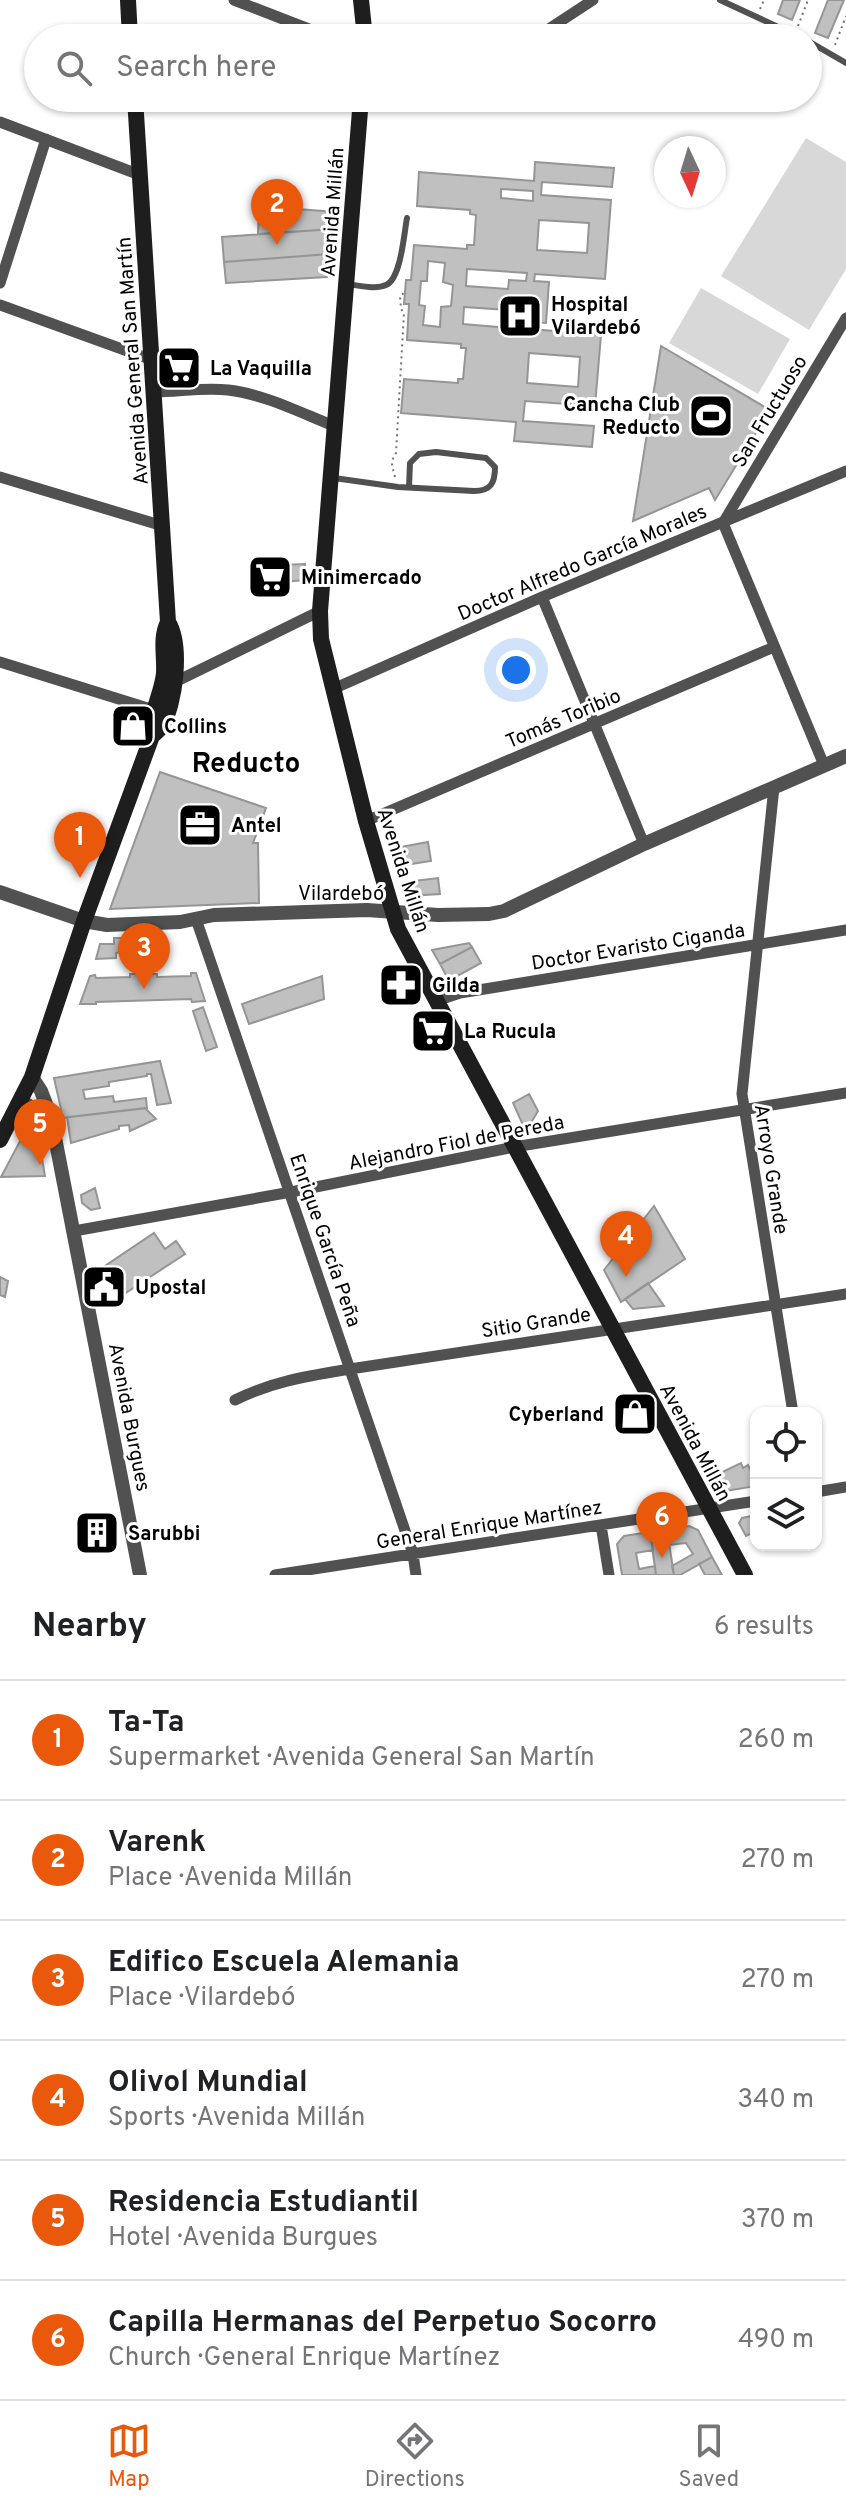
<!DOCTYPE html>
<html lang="en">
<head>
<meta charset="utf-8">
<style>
	:root { --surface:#fff; --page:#f2f2f2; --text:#202124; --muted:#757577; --line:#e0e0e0; --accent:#ea580c }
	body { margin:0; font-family:Overpass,sans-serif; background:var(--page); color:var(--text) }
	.controls { position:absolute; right:24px; bottom:24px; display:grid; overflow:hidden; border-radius:16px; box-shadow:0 2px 6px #0004 }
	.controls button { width:72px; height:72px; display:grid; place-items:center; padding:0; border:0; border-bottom:2px solid var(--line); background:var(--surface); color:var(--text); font:40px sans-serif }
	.compass { position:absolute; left:654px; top:136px; width:72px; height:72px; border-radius:50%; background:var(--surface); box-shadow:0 2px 6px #0004; rotate:176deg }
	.you { position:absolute; left:516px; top:670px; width:28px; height:28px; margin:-20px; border:6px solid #fff; border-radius:50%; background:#1a73e8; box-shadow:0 0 0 12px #1a73e833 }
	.badge { display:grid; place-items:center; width:52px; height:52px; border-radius:50%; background:var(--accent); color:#fff; font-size:26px; font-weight:700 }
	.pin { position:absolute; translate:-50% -66px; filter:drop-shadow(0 2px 4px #0008) }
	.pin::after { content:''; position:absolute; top:42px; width:28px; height:24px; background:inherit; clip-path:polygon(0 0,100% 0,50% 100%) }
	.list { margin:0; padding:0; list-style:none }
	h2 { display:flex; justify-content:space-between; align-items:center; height:104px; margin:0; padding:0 32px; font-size:34px }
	h2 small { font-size:26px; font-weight:400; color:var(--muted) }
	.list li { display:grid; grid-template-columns:52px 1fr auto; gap:24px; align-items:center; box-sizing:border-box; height:120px; padding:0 32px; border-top:2px solid var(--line) }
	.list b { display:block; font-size:30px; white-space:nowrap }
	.list p { margin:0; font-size:26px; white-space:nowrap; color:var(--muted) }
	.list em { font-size:26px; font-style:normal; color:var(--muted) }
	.icon { flex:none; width:44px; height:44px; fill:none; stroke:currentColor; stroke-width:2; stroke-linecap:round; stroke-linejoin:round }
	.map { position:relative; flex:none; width:846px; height:1575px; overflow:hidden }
	.search { position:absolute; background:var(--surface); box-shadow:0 2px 6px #0004; left:24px; right:24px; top:24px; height:88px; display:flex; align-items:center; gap:20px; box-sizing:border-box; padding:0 28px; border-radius:44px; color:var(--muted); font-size:30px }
	.sheet { height:824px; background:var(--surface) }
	nav { display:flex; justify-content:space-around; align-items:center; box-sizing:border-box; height:112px; border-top:2px solid var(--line); background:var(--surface); font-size:22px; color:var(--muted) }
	nav a { display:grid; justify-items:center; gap:4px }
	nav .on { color:var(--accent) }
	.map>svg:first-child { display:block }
</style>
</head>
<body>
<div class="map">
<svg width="846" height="1575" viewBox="0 0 846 1575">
	<rect width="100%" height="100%" fill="#fff"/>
	<path fill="#d8d8d8" d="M806,138L846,162V269L809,330L721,276Z
		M701,288L790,339L758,394L669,343Z"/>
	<path fill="#c0c0c0" stroke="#959595" stroke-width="2" fill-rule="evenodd" d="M783,0H800L792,20L778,14Z
		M828,0H844L828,38L815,33Z
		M535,162L614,168L612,187L542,182L541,195L611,200L605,279L535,274L534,281L549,282L546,323L531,322V329L601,335L595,406L525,401L523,421L594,426L592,447L514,441L516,422L401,413L404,379L458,383V379H463L466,348H461V344L407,340L409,304H404L406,280H411L414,245L467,249V245H474L476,215L470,214V210L417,206L419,172L534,181ZM501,189L533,191V201L501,198ZM539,220L589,223L587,253L537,250ZM428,261L445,263L443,282L453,285L451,306L441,307L440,327L423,325L425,306L419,305L421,281H427ZM467,269L527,273L526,281L509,280L508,289L466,286ZM464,307L507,310L506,318L523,320V329L463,324ZM529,353L580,357L578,387L527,383Z
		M259,206L335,212L333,229L258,234Z
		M333,229L329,254L224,262L222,237Z
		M329,254L327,277L226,283L224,262Z
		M661,346L770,410L715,500L709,488L633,521Z
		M305,564L306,580L282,582L281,565Z
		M281,570L282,582L259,583V572Z
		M160,772L266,808L253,843H258L259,903L110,909Z
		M428,842L431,861L398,866L395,848Z
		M438,878L440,894L408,896L405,882Z
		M114,938H122L123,952L116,953V958L96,959L100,944H114Z
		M469,943L472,947L440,964L432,950Z
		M472,947L481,963L452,979L447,977L440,964Z
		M152,970V974H157V977L191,976V973H196L205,1001L192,1002L191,999L96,1002V1004H80L90,976L95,975L96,978L130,977V974H134V971Z
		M322,976L324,999L249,1024L242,1004Z
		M203,1007L217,1047L206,1051L193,1011Z
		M160,1061L171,1103L157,1105L151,1074H147V1076L109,1082V1086L83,1090L85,1099L113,1096L114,1102L146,1098L147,1108L63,1118L54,1078Z
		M529,1094L538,1111L528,1128L522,1123L513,1103Z
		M145,1108L156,1119L130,1131L129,1125L119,1126V1129L71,1143L67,1117Z
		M27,1128L37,1129L45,1176L1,1177Z
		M95,1188L100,1208L91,1210L82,1203L81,1195Z
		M654,1206L685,1259L621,1302L604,1270Z
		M154,1233L165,1249L176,1241L185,1254L106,1306L96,1272Z
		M0,1277L8,1281L5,1297L0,1295Z
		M648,1283L664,1306L633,1309L625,1299Z
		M741,1463L743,1468L748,1465L753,1475L756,1473V1486L720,1492L712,1477Z
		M756,1515V1531L746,1536L739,1523L742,1518Z
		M112,1521L115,1538L81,1545L78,1527Z
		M689,1526L698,1530L712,1557L680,1575H674L672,1566L693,1554L686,1543L669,1545L667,1530Z
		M667,1530L674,1575H656L650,1532Z
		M650,1532L653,1550L636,1553L639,1569L655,1566L656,1575H622L617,1544L624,1536Z
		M712,1557L722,1575H705L699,1564Z"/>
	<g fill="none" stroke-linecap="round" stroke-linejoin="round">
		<path stroke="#737373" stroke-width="2" stroke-dasharray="2 4" stroke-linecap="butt" d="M760,9L764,0
			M798,26L808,0
			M835,45L846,16
			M395,477C393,467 389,463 396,453L404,313L401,309L400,296L405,292"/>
		<path stroke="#515151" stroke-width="6" d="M720,0L802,38
			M808,41L846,63
			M346,284C358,285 375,290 386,285C401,279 404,233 407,218
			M334,478L398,487L474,491C491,491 495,483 495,467L486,458L436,452L419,454L410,463L409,487"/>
		<path stroke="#515151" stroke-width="11" d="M234,0L332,38
			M535,38L593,0
			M0,122L140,175
			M0,283L46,139
			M0,305L144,357L150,356
			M154,392C178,392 204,387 228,390C264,394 301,413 334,426
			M0,477L163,526
			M542,597L644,844
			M0,662L154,710
			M171,680L175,682L320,611
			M333,689L542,597L846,471
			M824,765L723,523L846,318
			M774,787L742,1094L793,1413
			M366,821L774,647
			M196,919L413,1554L416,1575
			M436,1001L460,993L846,930
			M74,1231L291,1192L514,1147L846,1093
			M235,1400C273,1381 308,1376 350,1369L846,1294
			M816,1492L846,1487
			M601,1525L609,1575
			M275,1575L756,1501"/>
		<path stroke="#515151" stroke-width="14" d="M0,892L84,921L107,925L180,922L214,915L367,910L438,915L489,914L504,911L644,844L846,756
			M32,1077L41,1091L51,1117L140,1575
			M21,1101L42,1114L52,1125"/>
		<path stroke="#1e1e1e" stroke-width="16" d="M128,0L130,38
			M361,0L365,38
			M361,98L320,611L321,639L366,821L398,929L745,1575
			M152,736C149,713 162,695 164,673C165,655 160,638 168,622
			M0,1140L32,1077L84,921L152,736C155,733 159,731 161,727C176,705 182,644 168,622L135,98"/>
	</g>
	<defs>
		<g id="hospital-square" transform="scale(2.3)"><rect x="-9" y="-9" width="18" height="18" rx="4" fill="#000" stroke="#fff"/><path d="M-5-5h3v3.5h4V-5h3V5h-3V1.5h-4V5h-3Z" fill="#fff"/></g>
		<g id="supermarket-square" transform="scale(2.3)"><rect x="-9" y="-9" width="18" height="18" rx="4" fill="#000" stroke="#fff"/><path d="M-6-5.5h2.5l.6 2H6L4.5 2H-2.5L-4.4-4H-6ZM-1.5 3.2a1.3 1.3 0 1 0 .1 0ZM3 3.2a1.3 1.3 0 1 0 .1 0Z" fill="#fff"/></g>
		<g id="stadium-square" transform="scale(2.3)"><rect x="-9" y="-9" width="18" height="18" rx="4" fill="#000" stroke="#fff"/><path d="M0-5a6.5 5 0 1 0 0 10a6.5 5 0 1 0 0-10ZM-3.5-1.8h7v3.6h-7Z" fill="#fff"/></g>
		<g id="shop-square" transform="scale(2.3)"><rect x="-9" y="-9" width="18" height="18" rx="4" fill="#000" stroke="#fff"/><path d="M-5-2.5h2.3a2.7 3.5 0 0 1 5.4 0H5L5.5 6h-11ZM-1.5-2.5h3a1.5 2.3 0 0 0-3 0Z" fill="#fff"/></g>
		<g id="office-square" transform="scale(2.3)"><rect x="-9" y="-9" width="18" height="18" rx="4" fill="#000" stroke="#fff"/><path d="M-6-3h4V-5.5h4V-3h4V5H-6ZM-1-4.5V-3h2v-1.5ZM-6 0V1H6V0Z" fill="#fff"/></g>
		<g id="pharmacy-square" transform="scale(2.3)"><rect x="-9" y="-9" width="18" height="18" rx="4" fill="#000" stroke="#fff"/><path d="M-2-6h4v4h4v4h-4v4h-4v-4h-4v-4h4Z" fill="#fff"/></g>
		<g id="civic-square" transform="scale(2.3)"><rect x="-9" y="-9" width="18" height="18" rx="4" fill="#000" stroke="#fff"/><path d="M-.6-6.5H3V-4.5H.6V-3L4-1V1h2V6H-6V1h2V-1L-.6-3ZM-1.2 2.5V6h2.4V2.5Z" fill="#fff"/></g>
		<g id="building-square" transform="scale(2.3)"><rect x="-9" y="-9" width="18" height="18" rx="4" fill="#000" stroke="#fff"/><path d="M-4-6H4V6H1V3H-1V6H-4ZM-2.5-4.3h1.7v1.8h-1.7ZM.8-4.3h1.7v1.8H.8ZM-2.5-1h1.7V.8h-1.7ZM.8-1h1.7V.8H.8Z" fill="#fff"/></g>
	</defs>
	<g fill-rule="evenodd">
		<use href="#hospital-square" x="520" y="316"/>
		<use href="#supermarket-square" x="179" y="368"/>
		<use href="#stadium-square" x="711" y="416"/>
		<use href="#supermarket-square" x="270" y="577"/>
		<use href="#shop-square" x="133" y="726"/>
		<use href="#office-square" x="200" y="825"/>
		<use href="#pharmacy-square" x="401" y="985"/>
		<use href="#supermarket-square" x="433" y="1031"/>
		<use href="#civic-square" x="104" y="1287"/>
		<use href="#shop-square" x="635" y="1414"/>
		<use href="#building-square" x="97" y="1533"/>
	</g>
	<g text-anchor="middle" stroke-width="6" stroke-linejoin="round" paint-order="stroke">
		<g font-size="20" fill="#000" stroke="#fff">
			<text transform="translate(332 212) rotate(-86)" y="7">Avenida Millán</text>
			<text transform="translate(132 361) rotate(-94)" y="7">Avenida General San Martín</text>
			<text transform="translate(769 411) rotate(-59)" y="7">San Fructuoso</text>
			<text transform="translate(582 562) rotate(-23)" y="7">Doctor Alfredo García Morales</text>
			<text transform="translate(563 718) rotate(-23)" y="7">Tomás Toribio</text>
			<text transform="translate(404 870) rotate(72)" y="7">Avenida Millán</text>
			<text x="341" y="900">Vilardebó</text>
			<text transform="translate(638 946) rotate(-9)" y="7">Doctor Evaristo Ciganda</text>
			<text transform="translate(456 1142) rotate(-11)" y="7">Alejandro Fiol de Pereda</text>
			<text transform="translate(772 1169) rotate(81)" y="7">Arroyo Grande</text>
			<text transform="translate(326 1240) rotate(71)" y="7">Enrique García Peña</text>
			<text transform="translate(536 1322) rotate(-9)" y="7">Sitio Grande</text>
			<text transform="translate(130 1417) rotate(79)" y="7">Avenida Burgues</text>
			<text transform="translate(696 1442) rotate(62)" y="7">Avenida Millán</text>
			<text transform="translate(489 1524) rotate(-9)" y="7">General Enrique Martínez</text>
		</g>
		<g font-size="20" font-weight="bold" fill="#000" stroke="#fff" text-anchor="start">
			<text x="551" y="311">Hospital<tspan x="551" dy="23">Vilardebó</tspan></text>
			<text x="210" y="375">La Vaquilla</text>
			<text x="680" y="411" text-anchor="end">Cancha Club<tspan x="680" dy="23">Reducto</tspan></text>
			<text x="301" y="584">Minimercado</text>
			<text x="164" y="733">Collins</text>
			<text x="231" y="832">Antel</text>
			<text x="432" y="992">Gilda</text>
			<text x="464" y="1038">La Rucula</text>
			<text x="135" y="1294">Upostal</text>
			<text x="604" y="1421" text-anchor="end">Cyberland</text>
			<text x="128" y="1540">Sarubbi</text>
		</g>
		<g font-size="28" font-weight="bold" fill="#000" stroke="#fff">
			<text x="246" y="772">Reducto</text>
		</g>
	</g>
</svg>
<div class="controls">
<button><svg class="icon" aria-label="locate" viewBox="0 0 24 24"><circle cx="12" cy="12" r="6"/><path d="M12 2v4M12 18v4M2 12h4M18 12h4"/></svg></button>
<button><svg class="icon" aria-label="layers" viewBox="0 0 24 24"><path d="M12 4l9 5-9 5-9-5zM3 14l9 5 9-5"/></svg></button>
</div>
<svg class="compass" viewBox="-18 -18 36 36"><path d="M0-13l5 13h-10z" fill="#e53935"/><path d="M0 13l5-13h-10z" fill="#757577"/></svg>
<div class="you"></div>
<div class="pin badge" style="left:80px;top:878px">1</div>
<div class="pin badge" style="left:277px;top:245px">2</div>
<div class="pin badge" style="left:144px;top:989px">3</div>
<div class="pin badge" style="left:626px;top:1277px">4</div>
<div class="pin badge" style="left:40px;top:1165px">5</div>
<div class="pin badge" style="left:662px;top:1558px">6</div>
<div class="search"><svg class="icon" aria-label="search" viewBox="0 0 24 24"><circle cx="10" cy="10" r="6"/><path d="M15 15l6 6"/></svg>Search here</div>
</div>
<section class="sheet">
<h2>Nearby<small>6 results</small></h2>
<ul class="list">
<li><span class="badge">1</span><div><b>Ta-Ta</b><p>Supermarket · Avenida General San Martín</p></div><em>260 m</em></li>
<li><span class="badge">2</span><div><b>Varenk</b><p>Place · Avenida Millán</p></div><em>270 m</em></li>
<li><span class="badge">3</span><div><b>Edifico Escuela Alemania</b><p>Place · Vilardebó</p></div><em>270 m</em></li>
<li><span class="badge">4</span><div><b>Olivol Mundial</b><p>Sports · Avenida Millán</p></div><em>340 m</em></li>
<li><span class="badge">5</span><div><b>Residencia Estudiantil</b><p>Hotel · Avenida Burgues</p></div><em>370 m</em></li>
<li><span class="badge">6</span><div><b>Capilla Hermanas del Perpetuo Socorro</b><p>Church · General Enrique Martínez</p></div><em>490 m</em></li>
</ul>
</section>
<nav>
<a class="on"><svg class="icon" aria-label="map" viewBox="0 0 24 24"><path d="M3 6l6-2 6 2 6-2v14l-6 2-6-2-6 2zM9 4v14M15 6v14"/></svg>Map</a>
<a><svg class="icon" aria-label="directions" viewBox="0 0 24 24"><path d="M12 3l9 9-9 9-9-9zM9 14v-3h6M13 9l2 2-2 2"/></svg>Directions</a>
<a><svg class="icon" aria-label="saved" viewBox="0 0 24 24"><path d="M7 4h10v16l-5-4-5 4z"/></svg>Saved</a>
</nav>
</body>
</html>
